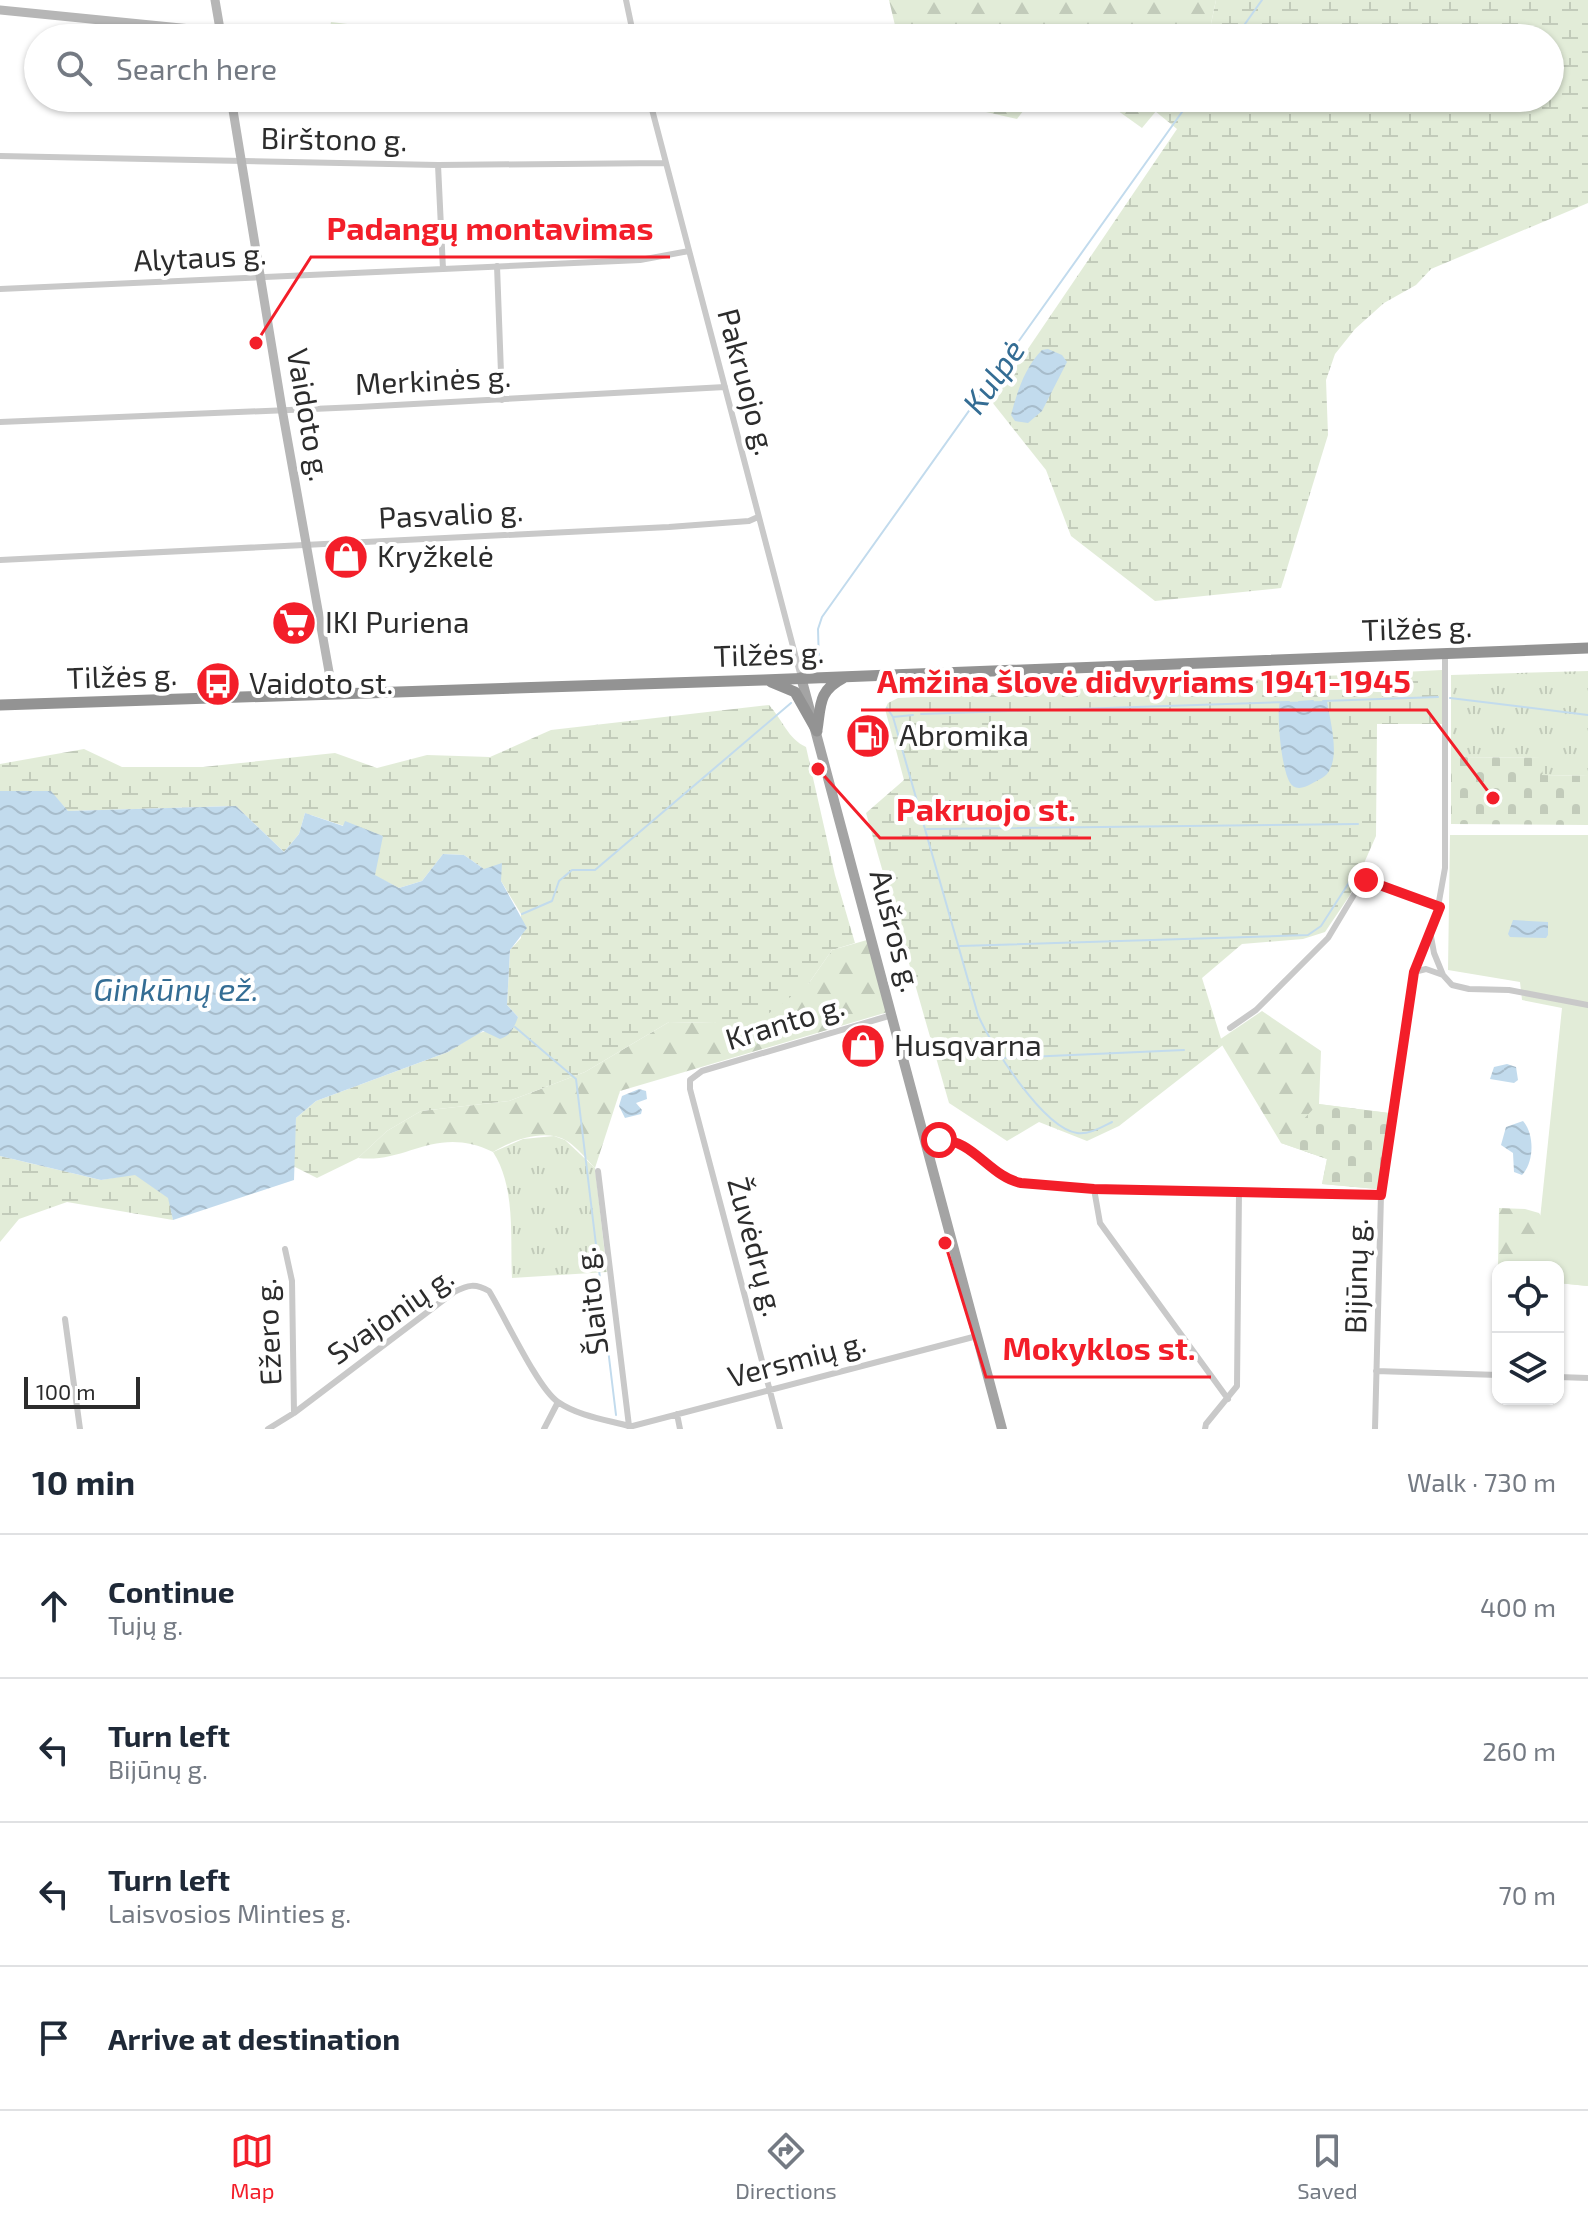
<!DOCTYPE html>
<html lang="en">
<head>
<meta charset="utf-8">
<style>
	:root { --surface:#fff; --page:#f2f2f3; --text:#1f2937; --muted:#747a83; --line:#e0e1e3; --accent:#f31e29 }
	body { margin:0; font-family:"Exo 2",sans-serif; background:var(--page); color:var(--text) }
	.controls { position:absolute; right:24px; bottom:24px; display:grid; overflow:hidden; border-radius:16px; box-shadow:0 2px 6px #0004 }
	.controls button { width:72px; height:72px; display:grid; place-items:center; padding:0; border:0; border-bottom:2px solid var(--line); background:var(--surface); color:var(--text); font:40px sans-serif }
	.scale { position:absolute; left:24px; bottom:20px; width:116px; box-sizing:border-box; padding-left:8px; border:4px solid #2c2c2c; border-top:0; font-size:22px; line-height:28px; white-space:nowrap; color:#2c2c2c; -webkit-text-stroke:6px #fff; paint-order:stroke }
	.stop { position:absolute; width:24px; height:24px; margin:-18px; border:6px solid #f31e29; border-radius:50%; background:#fff }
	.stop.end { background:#f31e29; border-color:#fff; box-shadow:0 2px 8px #0008 }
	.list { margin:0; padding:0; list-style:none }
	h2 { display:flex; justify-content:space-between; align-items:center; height:104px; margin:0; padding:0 32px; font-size:34px }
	h2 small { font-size:26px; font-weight:400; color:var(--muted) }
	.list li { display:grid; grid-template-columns:52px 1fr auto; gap:24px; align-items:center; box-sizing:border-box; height:144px; padding:0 32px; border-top:2px solid var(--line) }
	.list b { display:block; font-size:30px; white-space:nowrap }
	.list p { margin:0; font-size:26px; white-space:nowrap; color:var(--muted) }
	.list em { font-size:26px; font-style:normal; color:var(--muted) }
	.icon { flex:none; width:44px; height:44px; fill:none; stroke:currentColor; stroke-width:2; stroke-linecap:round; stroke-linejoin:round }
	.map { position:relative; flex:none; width:1588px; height:1429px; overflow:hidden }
	.search { position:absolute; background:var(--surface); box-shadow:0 2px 6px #0004; left:24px; right:24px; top:24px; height:88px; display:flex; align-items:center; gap:20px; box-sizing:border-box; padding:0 28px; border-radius:44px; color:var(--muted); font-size:30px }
	.sheet { height:680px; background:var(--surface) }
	nav { display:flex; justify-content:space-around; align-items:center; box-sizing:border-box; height:112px; border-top:2px solid var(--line); background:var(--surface); font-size:22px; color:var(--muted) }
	nav a { display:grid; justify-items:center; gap:4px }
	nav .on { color:var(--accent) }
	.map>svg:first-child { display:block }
</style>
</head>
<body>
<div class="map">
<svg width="1588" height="1429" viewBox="0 0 1588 1429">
	<defs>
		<pattern id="grass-tufts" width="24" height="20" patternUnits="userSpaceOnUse" patternTransform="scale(2)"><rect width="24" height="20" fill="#e2ecd8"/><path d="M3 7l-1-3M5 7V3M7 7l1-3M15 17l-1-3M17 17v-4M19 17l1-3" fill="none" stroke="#c2cbba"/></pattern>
		<pattern id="forest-firs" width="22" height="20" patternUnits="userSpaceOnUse" patternTransform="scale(2)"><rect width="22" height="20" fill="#e2ecd8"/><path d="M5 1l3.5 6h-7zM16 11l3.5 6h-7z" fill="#c2cbba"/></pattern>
		<pattern id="wetland-marsh" width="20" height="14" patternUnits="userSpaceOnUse" patternTransform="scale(2)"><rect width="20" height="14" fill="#e2ecd8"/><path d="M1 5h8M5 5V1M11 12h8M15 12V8" fill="none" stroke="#c2cbba"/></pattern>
		<pattern id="cemetery-stones" width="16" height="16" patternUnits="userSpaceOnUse" patternTransform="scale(2)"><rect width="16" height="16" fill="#e2ecd8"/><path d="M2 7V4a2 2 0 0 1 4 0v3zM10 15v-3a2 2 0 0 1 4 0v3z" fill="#c2cbba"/></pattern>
		<pattern id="water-waves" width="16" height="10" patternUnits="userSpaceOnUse" patternTransform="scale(2)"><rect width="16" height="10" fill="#c2dbed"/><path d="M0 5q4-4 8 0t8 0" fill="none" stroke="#a7bccb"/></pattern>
	</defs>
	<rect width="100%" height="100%" fill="#fff"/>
	<path fill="url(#grass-tufts)" d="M331,22L461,38H328Z
		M1588,671V776L1542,775L1541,758L1451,757V675Z
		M554,1136L565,1140L595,1168L607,1272L512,1278C510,1238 516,1187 493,1152L523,1139Z"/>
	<path fill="url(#forest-firs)" d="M889,0H1216L1208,38H898Z
		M924,98H1033L1017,119Z
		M1100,98H1167L1142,128Z
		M867,940L888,1012L620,1091L595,1168C586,1159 578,1148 567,1141C545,1128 513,1140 493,1152C436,1124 407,1164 358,1158L387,1131L421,1111L509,1101L585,1072L669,1022L714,1023L809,983L832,950Z
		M1262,1011L1321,1051L1319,1104L1389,1113L1377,1189L1322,1184L1327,1159L1281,1143L1219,1040Z
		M1499,1208L1525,1209L1539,1213L1588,1286L1558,1283V1267H1498Z"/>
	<path fill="url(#wetland-marsh)" d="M1216,0H1588V203L1431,269L1416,285L1384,303L1355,329L1335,354L1326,380L1328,435L1281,588L1155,601L1071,536L1046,470L992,402L1177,129L1155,111L1167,98H1550V38H1208Z
		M1442,670V724H1377L1376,836L1350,895L1325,932L1303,939L1242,944L1202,978L1223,1045L1119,1126L1087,1141L1039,1122L1007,1141L949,1103L866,813L904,780L885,709L888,703L898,698Z
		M769,705C782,719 788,739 806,747L835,875L855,943L832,950L809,983L768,1014L714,1023L669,1022L585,1072L509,1101L421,1111L387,1131L358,1158L317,1178L293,1166L296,1118L316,1101L448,1052L478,1033L489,1031L518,1017L507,1005L510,950L521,938V914L501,881L464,855L443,854L422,881L399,888L375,876L344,826L305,813L299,834L284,852L236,806L68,811L50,791H0V764L84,749L122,767H203L335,753L377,768L427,755L490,757L551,730Z
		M0,1156L101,1180L135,1174L169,1198L173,1220L67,1202L19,1219L0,1242Z"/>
	<path fill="url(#cemetery-stones)" d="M1451,757L1542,758V775L1588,776V825L1451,824Z
		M1318,1104L1389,1113L1377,1189L1322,1184L1327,1159L1281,1143Z"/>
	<path fill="#e2ecd8" d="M1450,835H1588V1286L1558,1283V1267H1535L1562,1008L1522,1000L1520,982L1448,970Z"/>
	<path fill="url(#water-waves)" d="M1048,349L1062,355L1067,362L1042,411L1028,423L1015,421L1011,415C1017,392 1025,367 1042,350Z
		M1327,701C1330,720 1339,752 1330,769C1327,777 1318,780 1311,784C1305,787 1299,790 1293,786C1282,780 1276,714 1280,702Z
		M0,791H51L68,811L236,806L284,852L299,834L305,813L343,826L345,821L383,836L375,875L399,888L422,881L443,854L464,855L484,869L502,863L501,881L527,928L510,950L507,1005L518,1017C514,1028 511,1035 500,1039L483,1031L448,1052L316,1101L296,1118L294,1180L173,1220L168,1198L135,1175L101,1180L0,1156Z
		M1513,920L1548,922V935L1546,938L1510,937L1508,934Z
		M1507,1064L1516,1067L1518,1080L1514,1083L1490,1079L1494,1067Z
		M639,1089L646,1091L647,1099L636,1103L642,1110L641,1114L625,1118L619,1106L622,1096Z
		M1523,1121C1535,1134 1534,1163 1522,1175L1514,1172L1513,1153L1501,1145L1506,1127Z"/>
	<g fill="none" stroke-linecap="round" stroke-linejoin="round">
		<path stroke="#c2dbed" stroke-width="2" d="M1235,38L1262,0
			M819,664L818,629L822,617L1192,98
			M1450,698L1588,715
			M1323,701L1438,697
			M1299,702L1313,701
			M887,708L893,717L913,715
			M921,714L1289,702
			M893,717L978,1015C991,1045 1043,1128 1077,1133C1088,1135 1102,1127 1112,1122
			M927,829L1358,824
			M522,914L552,901L559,881L572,870H595L791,703
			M960,946L1308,935L1321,926L1359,867
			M515,1027L576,1079L603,1303
			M1002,1058L1184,1050
			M604,1316L616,1415"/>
		<path stroke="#c9c9c9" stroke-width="6" d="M626,0L634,38
			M221,32L247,38
			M649,98L801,677
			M0,156L438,165L666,163
			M438,165L443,269
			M497,266L502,400
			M0,289L640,260L689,251
			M0,422L359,407L725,387
			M0,560L669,527L749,521L758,517
			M1430,931L1434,953L1443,975
			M1414,972L1426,969L1443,975L1452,985L1469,989L1509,990L1588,1005
			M1230,1028L1256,1010L1328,938L1361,883L1366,880L1440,907
			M926,1143C975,1132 981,1175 1021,1183L1094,1189L1381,1195
			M1094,1189L1100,1223L1228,1399
			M285,1249L292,1281L294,1413
			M65,1319L80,1429
			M1376,1371L1498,1375
			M1558,1377L1588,1378
			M677,1414L680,1429
			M629,1427L977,1336
			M268,1429L294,1413L454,1292C468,1285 475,1283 489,1291C504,1315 538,1389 558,1402C578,1416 607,1420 629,1426L598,1171
			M544,1429L558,1402
			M780,1429L690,1089V1080L702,1071L892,1015
			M1205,1429L1206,1424L1237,1386L1239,1192
			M1375,1429L1381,1195L1414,972L1436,918L1445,868V652"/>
		<path stroke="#b6b6b6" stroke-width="9" d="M215,0L221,35
			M0,10L221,32
			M231,98L282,409L333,694"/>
		<path stroke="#a4a4a4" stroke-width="10" d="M801,677L1002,1429"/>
		<path stroke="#939393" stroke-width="11" d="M771,682L795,692L817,731
			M0,705L763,680L1588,648
			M817,730C821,705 818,691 843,678"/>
	</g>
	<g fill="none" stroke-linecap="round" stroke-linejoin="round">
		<path stroke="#f31e29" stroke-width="10" d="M939,1140C972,1138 990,1177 1021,1183L1094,1189L1381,1195L1414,972L1440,907L1366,880"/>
	</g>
	<defs>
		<g id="shop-disc" transform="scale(2.3)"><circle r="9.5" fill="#f31e29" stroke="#fff"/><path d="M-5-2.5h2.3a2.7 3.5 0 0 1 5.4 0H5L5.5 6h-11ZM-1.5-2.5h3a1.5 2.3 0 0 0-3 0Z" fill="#fff"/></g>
		<g id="supermarket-disc" transform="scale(2.3)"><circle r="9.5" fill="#f31e29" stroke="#fff"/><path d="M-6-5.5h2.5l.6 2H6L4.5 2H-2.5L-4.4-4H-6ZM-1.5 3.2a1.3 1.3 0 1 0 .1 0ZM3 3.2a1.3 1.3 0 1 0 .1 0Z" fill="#fff"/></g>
		<g id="bus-disc" transform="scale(2.3)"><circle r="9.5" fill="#f31e29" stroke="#fff"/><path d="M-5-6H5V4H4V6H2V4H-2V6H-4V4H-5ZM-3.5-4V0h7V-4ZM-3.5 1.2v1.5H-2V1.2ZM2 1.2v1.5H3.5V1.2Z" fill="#fff"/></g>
		<g id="fuel-disc" transform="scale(2.3)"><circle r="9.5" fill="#f31e29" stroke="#fff"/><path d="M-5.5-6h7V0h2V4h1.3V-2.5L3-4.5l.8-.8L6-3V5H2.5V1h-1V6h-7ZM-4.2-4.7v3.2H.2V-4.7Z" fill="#fff"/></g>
	</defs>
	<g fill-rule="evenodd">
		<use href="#shop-disc" x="346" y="557"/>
		<use href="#supermarket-disc" x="294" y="623"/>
		<use href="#bus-disc" x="218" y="684"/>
		<use href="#fuel-disc" x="868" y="736"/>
		<use href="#shop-disc" x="863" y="1046"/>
	</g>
	<g text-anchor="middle" stroke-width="8" stroke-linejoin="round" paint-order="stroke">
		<g font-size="30" fill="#2c2c2c" stroke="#fff">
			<text transform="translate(334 140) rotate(1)" y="10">Birštono g.</text>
			<text transform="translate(200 258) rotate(-3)" y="10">Alytaus g.</text>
			<text transform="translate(433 381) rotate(-3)" y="10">Merkinės g.</text>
			<text transform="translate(746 382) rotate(75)" y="10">Pakruojo g.</text>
			<text transform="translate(308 415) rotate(80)" y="10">Vaidoto g.</text>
			<text transform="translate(451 515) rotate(-3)" y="10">Pasvalio g.</text>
			<text transform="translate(1417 629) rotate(-2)" y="10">Tilžės g.</text>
			<text transform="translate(769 655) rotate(-2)" y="10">Tilžės g.</text>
			<text transform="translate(122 677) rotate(-2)" y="10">Tilžės g.</text>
			<text transform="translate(895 931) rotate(75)" y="10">Aušros g.</text>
			<text transform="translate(785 1023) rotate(-17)" y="10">Kranto g.</text>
			<text transform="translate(755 1247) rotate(75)" y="10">Žuvėdrų g.</text>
			<text transform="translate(1357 1276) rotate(-89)" y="10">Bijūnų g.</text>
			<text transform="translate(592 1301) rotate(-97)" y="10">Šlaito g.</text>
			<text transform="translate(391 1316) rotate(-35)" y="10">Svajonių g.</text>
			<text transform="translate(269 1332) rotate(-93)" y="10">Ežero g.</text>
			<text transform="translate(797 1360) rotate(-15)" y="10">Versmių g.</text>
		</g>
		<g font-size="30" fill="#2c2c2c" stroke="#fff" text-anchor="start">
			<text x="377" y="567">Kryžkelė</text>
			<text x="325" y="633">IKI Puriena</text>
			<text x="249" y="694">Vaidoto st.</text>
			<text x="899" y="746">Abromika</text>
			<text x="894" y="1056">Husqvarna</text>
		</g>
		<g font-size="32" font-style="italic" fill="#346d94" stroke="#fff">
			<text transform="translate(994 377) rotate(-55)" y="11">Kulpė</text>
			<text x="176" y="1001">Ginkūnų ež.</text>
		</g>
	</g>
	<path fill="none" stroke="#f31e29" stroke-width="3" d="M256 343L311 257H670M1493 798L1427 710H861M818 769L880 838H1091M945 1243L986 1377H1211"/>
	<g fill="#f31e29" stroke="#fff" stroke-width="3">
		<circle cx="256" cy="343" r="8"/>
		<circle cx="1493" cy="798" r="8"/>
		<circle cx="818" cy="769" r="8"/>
		<circle cx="945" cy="1243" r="8"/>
	</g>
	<g font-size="32" text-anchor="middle" font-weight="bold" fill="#f31e29" stroke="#fff" stroke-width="8" stroke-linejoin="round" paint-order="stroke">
		<text x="490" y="240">Padangų montavimas</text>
		<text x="1144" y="693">Amžina šlovė didvyriams 1941-1945</text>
		<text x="986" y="821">Pakruojo st.</text>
		<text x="1099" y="1360">Mokyklos st.</text>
	</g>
</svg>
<div class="controls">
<button><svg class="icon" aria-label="locate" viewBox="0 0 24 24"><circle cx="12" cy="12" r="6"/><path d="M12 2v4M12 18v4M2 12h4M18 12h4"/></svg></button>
<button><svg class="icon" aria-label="layers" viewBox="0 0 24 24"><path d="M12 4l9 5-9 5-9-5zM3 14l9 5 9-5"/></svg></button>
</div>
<div class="scale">100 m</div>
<div class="stop" style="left:939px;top:1140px"></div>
<div class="stop end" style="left:1366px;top:880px"></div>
<div class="search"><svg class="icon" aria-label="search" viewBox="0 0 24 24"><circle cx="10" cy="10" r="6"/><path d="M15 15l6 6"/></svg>Search here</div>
</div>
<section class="sheet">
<h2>10 min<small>Walk · 730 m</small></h2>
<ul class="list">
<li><svg class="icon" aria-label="ahead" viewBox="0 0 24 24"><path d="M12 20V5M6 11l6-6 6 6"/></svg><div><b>Continue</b><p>Tujų g.</p></div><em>400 m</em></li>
<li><svg class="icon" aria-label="left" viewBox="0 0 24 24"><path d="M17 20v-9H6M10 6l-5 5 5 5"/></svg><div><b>Turn left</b><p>Bijūnų g.</p></div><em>260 m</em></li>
<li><svg class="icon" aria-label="left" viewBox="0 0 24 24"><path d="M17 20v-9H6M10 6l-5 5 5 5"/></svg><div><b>Turn left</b><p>Laisvosios Minties g.</p></div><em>70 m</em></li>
<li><svg class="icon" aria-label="arrive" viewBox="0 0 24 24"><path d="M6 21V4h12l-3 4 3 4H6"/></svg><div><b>Arrive at destination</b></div></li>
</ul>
</section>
<nav>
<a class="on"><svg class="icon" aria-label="map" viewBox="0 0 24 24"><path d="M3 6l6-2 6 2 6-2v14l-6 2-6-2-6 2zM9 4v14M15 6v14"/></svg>Map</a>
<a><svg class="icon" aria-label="directions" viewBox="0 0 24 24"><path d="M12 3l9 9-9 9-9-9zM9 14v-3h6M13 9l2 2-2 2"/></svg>Directions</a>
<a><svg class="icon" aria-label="saved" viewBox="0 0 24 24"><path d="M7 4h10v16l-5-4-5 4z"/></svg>Saved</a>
</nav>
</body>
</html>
